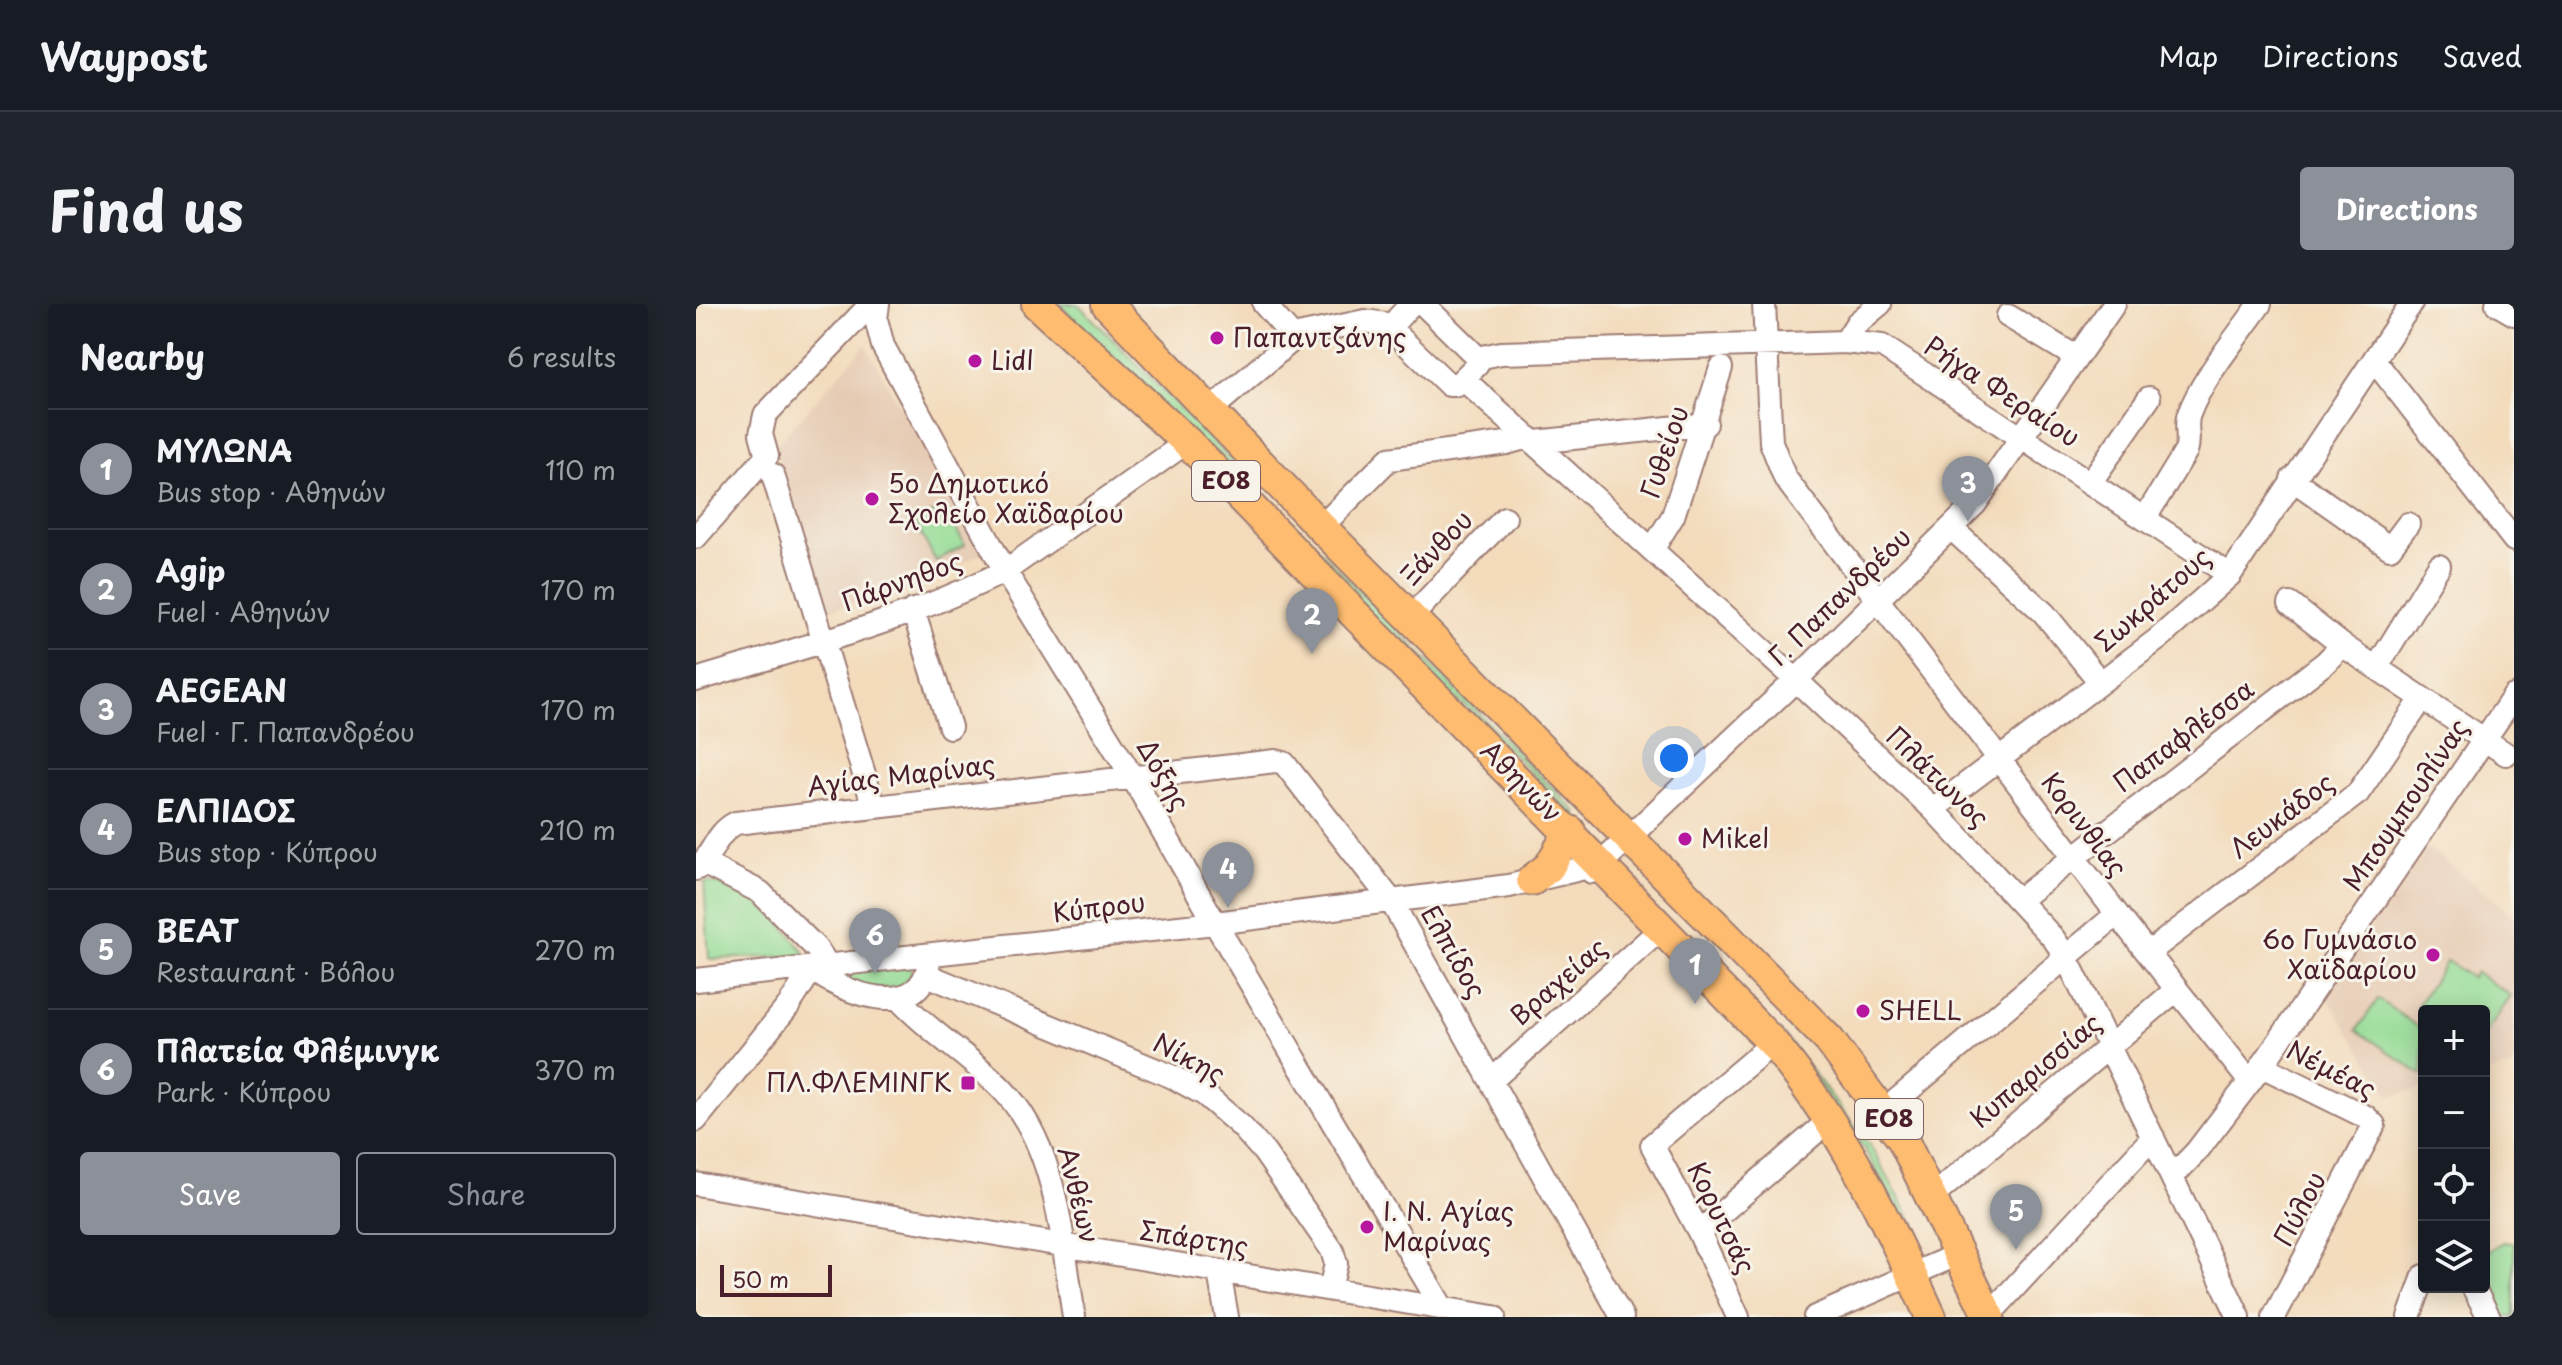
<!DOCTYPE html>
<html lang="en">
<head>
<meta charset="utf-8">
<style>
	:root { --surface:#171b24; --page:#20242c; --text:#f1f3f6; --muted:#9ea1a6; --line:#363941; --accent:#8c9099 }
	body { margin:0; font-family:"Playpen Sans",sans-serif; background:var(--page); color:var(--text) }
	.controls { position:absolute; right:24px; bottom:24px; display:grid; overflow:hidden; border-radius:8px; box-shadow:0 4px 20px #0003 }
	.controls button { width:72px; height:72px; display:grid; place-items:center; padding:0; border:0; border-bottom:2px solid var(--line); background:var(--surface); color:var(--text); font:40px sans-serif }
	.scale { position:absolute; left:24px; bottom:20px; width:112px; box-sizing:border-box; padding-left:8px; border:4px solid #4a1f2b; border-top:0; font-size:22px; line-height:28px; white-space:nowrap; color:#4a1f2b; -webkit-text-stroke:6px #f7f3e8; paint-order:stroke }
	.you { position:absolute; left:978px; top:454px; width:28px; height:28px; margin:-20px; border:6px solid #fff; border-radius:50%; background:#1a73e8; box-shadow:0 0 0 12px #1a73e833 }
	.badge { display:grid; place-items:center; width:52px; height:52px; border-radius:50%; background:var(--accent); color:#fff; font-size:26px; font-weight:700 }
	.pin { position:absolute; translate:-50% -66px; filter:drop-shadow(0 2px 4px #0008) }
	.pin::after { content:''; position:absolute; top:42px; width:28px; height:24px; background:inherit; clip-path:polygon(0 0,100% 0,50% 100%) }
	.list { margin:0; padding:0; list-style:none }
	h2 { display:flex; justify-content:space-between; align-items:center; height:104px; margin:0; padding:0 32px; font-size:34px }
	h2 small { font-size:26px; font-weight:400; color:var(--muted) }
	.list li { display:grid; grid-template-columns:52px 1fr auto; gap:24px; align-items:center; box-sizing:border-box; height:120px; padding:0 32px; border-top:2px solid var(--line) }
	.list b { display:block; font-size:30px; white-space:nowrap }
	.list p { margin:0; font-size:26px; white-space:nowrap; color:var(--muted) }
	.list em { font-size:26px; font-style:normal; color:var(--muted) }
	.actions { display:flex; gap:16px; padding:24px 32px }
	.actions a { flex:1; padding:18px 0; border:2px solid var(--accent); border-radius:8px; text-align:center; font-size:28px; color:var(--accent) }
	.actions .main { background:var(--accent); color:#fff }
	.icon { flex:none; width:44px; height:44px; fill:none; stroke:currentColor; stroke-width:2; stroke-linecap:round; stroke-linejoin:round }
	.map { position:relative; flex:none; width:1818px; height:1013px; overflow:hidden; border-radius:8px }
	header { display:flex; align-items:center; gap:48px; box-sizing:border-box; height:112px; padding:0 40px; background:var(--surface); border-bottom:2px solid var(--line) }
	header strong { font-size:38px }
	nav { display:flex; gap:44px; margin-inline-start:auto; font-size:28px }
	.intro { display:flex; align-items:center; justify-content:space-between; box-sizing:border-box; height:192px; padding:0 48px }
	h1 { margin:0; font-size:56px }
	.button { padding:20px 36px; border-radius:8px; background:var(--accent); color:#fff; font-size:28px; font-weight:700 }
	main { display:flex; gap:48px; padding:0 48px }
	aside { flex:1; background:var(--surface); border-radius:8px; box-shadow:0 4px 20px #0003 }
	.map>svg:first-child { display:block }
</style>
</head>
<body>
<header>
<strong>Waypost</strong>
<nav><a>Map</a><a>Directions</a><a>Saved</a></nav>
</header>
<div class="intro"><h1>Find us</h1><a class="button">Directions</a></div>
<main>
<aside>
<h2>Nearby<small>6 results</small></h2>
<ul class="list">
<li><span class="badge">1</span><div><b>ΜΥΛΩΝΑ</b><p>Bus stop · Αθηνών</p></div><em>110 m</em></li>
<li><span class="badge">2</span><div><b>Agip</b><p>Fuel · Αθηνών</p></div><em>170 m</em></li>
<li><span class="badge">3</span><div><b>AEGEAN</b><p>Fuel · Γ. Παπανδρέου</p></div><em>170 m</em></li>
<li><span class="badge">4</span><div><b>ΕΛΠΙΔΟΣ</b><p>Bus stop · Κύπρου</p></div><em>210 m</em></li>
<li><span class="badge">5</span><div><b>ΒΕΑΤ</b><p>Restaurant · Βόλου</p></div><em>270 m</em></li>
<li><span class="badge">6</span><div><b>Πλατεία Φλέμινγκ</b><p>Park · Κύπρου</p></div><em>370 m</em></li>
</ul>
<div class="actions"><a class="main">Save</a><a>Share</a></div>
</aside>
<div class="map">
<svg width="1818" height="1013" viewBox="0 0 1818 1013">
	<rect width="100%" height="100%" fill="#f7f3e8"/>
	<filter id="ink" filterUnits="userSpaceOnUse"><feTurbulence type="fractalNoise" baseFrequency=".0125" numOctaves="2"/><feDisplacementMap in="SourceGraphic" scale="16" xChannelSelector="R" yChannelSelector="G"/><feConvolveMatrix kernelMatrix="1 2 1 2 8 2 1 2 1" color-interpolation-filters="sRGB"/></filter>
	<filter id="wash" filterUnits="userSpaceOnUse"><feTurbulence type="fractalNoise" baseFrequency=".006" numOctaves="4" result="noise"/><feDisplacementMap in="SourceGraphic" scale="32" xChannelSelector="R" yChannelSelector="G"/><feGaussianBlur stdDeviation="1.8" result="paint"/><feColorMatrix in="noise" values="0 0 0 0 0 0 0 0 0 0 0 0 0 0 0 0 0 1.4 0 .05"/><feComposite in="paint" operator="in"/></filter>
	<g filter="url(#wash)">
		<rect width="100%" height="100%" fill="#f3dbbc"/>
		<path fill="#e6cbb3" d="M169,41L288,248L219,284L128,307L79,143Z
			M1732,543L1818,612V763L1788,770V707H1728V784L1694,792L1629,690Z"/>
		<path fill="#95dc96" stroke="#707e60" stroke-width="2" d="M363,0H382L881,509L877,512L777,409L699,344Z
			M248,203L269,241L240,257L219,219Z
			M8,578C61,582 80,612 111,652L13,655Z
			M216,656L215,675L209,683L160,685L143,675L142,666Z
			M1751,657L1776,674L1780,668L1815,692L1788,732V707H1728L1721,702Z
			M1682,695L1728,727L1726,771L1661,726Z
			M1084,726L1175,843L1222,928L1216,930L1169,846Z
			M1807,938L1818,939V1013H1802L1788,983V950Z"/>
	</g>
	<g filter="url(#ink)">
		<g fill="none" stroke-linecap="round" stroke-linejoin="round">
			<g stroke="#9e7d74" stroke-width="26">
				<path id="minor" d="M182,0L180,15L187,42L309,267L437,474L519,619L747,1005
					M568,0L597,33
					M715,0L696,21L698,28L753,81H761L781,61L782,54L727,0
					M1068,0L1075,138L1089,174L1421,610L1554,778
					M1801,0L1818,10
					M1312,12L1380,53
					M1149,38L1161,19L1184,0
					M782,54L805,49L1149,38L1186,42L1534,271
					M1678,56L1818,236
					M767,75L1100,376L1237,505L1358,635L1370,653L1543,1013
					M512,108L602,31L669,17L696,21
					M839,138L1010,120
					M77,171L178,503
					M1596,175L1694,244L1712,220
					M1394,179L1453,94
					M1449,214L1490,147C1495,134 1488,122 1493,110C1506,74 1542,32 1564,0
					M625,223L693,155L811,139L832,133
					M1255,224L1348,309L1404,378
					M0,233L71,152L65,130L69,111L175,0
					M956,246L977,212L1025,64
					M1594,300L1646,341L1810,450
					M217,306L254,423
					M715,313L809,214
					M1681,363L1743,262
					M0,376C104,344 212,316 309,267L491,138
					M1237,505L1462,335L1534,271L1715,0
					M7,559L64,588L121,645L133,663
					M0,565C17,552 19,529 40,519L580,457L588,459L694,595L926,1013
					M896,568L1100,376L1279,200L1418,0
					M1324,595L1630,358L1646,341
					M1452,649L1662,489L1726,395
					M116,665C147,690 226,719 233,657
					M231,671L477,773L508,790L545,822L568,848L636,946L640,960L634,985
					M0,676L519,619L813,582L905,560
					M203,695C233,728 272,751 304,783C362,840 366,938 378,1013
					M1566,762L1670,813L1678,821L1578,1013
					M797,775L966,624
					M1188,807L1421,610
					M0,816L93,701L116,665
					M1476,873L1501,847L1566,762L1818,392
					M0,880L798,1013
					M1237,892L1480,686
					M1003,928L1135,815
					M523,968L531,1013
					M1777,983L1793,1013
					M1293,1011L1457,833
					M1042,1013L1003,928L956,841L1077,739
					M1119,1013L1265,949
					M1713,1013L1728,972"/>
			</g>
			<g stroke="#9e7d74" stroke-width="34">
				<path id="highway" d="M341,0L491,138L1077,739C1146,822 1190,915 1235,1013
					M411,0L625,223L1133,736L1207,836L1293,1013
					M836,576L853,563L874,527"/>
			</g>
			<use href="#minor" stroke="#fff" stroke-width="22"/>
			<use href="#highway" stroke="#febc70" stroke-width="30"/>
		</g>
	</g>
	<g fill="#b5179e" stroke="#f7f3e8" stroke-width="3">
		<circle cx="521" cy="34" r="8"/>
		<circle cx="279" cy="57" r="8"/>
		<circle cx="176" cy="195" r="8"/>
		<circle cx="989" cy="535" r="8"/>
		<circle cx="1737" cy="651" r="8"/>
		<circle cx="1167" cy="707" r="8"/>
		<rect x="264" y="771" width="16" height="16" rx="4"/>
		<circle cx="671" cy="923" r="8"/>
	</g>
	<g text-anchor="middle" stroke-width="6" stroke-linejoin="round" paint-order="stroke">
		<g fill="#f7f3e8" stroke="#7e5f64" stroke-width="2">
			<rect x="496" y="157" width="68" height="40" rx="6"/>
			<rect x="1159" y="795" width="68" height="40" rx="6"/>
		</g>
		<g font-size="24" font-weight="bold" fill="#4a1f2b">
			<text x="530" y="185">ΕΟ8</text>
			<text x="1193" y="823">ΕΟ8</text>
		</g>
		<g font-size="26" fill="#4a1f2b" stroke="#f7f3e8" text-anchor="start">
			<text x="537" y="43">Παπαντζάνης</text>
			<text x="295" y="66">Lidl</text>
			<text x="192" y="189">5ο Δημοτικό<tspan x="192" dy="30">Σχολείο Χαϊδαρίου</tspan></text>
			<text x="1005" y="544">Mikel</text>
			<text x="1721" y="645" text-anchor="end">6ο Γυμνάσιο<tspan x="1721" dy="30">Χαϊδαρίου</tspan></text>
			<text x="1183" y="716">SHELL</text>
			<text x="256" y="788" text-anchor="end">ΠΛ.ΦΛΕΜΙΝΓΚ</text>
			<text x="687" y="917">Ι. Ν. Αγίας<tspan x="687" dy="30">Μαρίνας</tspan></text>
		</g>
		<g font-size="26" fill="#4a1f2b" stroke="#f7f3e8">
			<text transform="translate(1306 88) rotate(33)" y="9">Ρήγα Φεραίου</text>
			<text transform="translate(969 148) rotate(-71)" y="9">Γυθείου</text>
			<text transform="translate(741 244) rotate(-47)" y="9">Ξάνθου</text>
			<text transform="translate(206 278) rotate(-20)" y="9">Πάρνηθος</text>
			<text transform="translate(1144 293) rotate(-44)" y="9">Γ. Παπανδρέου</text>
			<text transform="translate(1457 296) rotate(-41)" y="9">Σωκράτους</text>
			<text transform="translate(1488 432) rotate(-37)" y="9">Παπαφλέσσα</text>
			<text transform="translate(467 471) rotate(60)" y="9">Δόξης</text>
			<text transform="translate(205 472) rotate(-7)" y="9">Αγίας Μαρίνας</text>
			<text transform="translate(1241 473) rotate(44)" y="9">Πλάτωνος</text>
			<text transform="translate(825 478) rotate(45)" y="9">Αθηνών</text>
			<text transform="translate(1710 501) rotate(-56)" y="9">Μπουμπουλίνας</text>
			<text transform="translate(1586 512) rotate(-37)" y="9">Λευκάδος</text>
			<text transform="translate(1388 521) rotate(53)" y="9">Κορινθίας</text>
			<text transform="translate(403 604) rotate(-7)" y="9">Κύπρου</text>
			<text transform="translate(757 648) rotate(60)" y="9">Ελπίδος</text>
			<text transform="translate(863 678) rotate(-41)" y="9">Βραχείας</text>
			<text transform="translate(493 755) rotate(28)" y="9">Νίκης</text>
			<text transform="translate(1635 766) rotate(27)" y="9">Νέμέας</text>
			<text transform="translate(1340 767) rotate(-40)" y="9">Κυπαρισσίας</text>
			<text transform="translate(382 891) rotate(76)" y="9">Ανθέων</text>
			<text transform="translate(1604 905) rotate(-62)" y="9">Πύλου</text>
			<text transform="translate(1025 914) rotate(64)" y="9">Κορυτσάς</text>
			<text transform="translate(498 935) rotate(9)" y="9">Σπάρτης</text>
		</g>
	</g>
</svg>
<div class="controls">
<button>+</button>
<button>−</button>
<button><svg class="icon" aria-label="locate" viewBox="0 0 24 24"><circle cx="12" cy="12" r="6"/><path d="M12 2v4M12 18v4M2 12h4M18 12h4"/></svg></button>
<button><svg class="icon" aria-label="layers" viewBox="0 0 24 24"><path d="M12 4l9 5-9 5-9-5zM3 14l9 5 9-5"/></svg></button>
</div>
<div class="scale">50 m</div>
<div class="you"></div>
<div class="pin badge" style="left:999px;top:700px">1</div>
<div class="pin badge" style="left:616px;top:350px">2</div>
<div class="pin badge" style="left:1272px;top:218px">3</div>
<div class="pin badge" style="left:532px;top:604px">4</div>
<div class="pin badge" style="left:1320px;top:946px">5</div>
<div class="pin badge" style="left:179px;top:670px">6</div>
</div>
</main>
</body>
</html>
